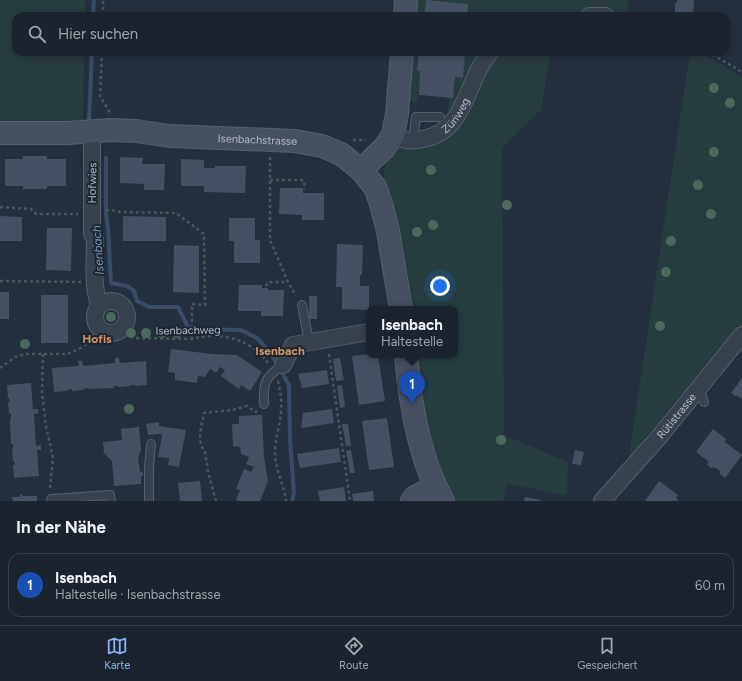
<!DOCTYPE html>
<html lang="de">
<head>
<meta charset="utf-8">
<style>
	:root { --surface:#1b232e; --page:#242b36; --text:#f1f3f6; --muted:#a0a4aa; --line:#39404a; --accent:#8ab4f8 }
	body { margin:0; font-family:Figtree,sans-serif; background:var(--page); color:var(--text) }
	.you { position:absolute; left:440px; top:286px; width:14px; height:14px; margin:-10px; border:3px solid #fff; border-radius:50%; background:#1a73e8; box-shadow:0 0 0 6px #1a73e833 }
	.badge { display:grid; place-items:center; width:26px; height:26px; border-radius:50%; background:var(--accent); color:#fff; font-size:13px; font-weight:700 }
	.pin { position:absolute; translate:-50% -33px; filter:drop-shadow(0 1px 2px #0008) }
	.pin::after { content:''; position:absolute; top:21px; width:14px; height:12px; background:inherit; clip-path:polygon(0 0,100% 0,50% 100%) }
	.popup { position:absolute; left:366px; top:306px; width:92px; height:52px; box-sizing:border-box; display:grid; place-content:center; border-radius:8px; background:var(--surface); filter:drop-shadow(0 1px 3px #0005); font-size:13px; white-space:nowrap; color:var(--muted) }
	.popup b { font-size:15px; color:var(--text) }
	.popup::after { content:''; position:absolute; left:50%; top:100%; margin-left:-8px; border:8px solid transparent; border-top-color:var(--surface) }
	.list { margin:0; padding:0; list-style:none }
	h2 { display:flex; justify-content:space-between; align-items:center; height:52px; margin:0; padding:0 16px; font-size:17px }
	h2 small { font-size:13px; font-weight:400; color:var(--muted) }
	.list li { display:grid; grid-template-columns:26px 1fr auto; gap:12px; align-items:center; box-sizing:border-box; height:64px; margin:0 8px 8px; padding:0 8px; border:1px solid var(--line); border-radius:12px }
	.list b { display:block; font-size:15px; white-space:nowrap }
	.list p { margin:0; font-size:13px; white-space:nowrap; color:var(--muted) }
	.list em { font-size:13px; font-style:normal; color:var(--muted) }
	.icon { flex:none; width:22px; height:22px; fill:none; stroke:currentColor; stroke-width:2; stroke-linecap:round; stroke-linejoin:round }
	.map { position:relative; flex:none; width:742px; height:501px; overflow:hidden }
	.search { position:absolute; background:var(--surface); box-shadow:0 2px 6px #0003; left:12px; right:12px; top:12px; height:44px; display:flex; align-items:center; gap:10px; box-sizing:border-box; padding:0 14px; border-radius:12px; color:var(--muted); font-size:15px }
	.sheet { height:124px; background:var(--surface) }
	nav { display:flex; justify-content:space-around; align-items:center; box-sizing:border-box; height:56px; border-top:1px solid var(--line); background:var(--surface); font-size:11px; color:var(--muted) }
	nav a { display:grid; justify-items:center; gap:2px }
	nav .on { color:var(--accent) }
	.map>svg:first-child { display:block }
</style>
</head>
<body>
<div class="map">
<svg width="742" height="501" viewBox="0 0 742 501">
	<rect width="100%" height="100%" fill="#242f3e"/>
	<path fill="#263c3f" d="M0,0H85V16H16V52H84L83,122L0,125V36L2,35L0,34Z
		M415,0H629L627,16H623L606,12H576L561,16H413Z
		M411,52H485L457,110L448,115L449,94L420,88L417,102H407Z
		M496,52H551L541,110L502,147L504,435L568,462L567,495L507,484L503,501H452L426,433L415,355H455V309H408L388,193C382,172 382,167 395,149L426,143Z
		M690,52H699L718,62L742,77V326L722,351H717L647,436L639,450L628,462Z"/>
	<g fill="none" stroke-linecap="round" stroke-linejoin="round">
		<path stroke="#394c67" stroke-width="4" d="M93,16L94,0
			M89,120L92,52
			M106,158V213L108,229L111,283L127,286L134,291L137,301L149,307H178L189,329L241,330L257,338L270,352L289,385L290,440L294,493L292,501"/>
	</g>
	<path fill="#455162" d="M426,0L468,4L467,16H424Z
		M677,0H694L693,16H675V3H677Z
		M419,52H465L463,78L455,77L453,98L419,95L420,71H417Z
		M23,156H47V159H66V186H47V189H23V186H5V159H23Z
		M120,157L143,158L142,164H165L164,190H144V184L120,183Z
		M181,159L204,160V168H215V166H246L245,193L204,192V186H181Z
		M280,188H303V193H324V220H302V215L279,214Z
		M0,216L22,217V241H0Z
		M123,216L166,217V241H123Z
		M229,218H255V240H260V263H234V241H229Z
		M47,228H72L71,271L46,270Z
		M337,244L363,245L362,275H360V286H369V310L342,309V287H336Z
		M174,245L199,246V293L173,292Z
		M239,285H262V288H268V290H284L283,316H261V311H238Z
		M0,292H9V319H0Z
		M41,295H68V343H41Z
		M309,296H317V319H309Z
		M171,349L212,354L237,355L262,372L250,391L241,385L239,389L221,376L225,370L220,367L216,373L210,369L205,377L198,376L197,383L175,380V373L168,372Z
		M369,354V355H378L385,401L359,405L352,356Z
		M115,358H119L120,363L146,361L147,385L135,386V385H130V386L118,387V386H113L114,388L88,389V388L83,389V390L72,391V389L67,390V391L54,392L52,368L79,366L78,361H82L83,366L115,363Z
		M340,358L344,380L336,381L333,359Z
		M327,370L329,384L302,388L298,374Z
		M742,378V399L738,396H735L731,393Z
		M31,383L33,409H38L39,413L34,414L36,446L41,445V450H37L39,476L14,478L13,465H15L14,461H13L12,449H13V444H11L10,419H11V414H9L8,402H10L9,398H8L7,385Z
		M342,385L345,407L340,408L337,386Z
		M332,409L334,423L301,428L303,413Z
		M262,415L264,457L268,481L260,501H238L236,500L240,490L236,489L244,469L251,472L254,467L246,464L249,457L241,454L240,447L233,446L232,424H239V416Z
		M387,418L394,467L369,470L362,421Z
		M159,422V426L186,430L179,467L168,465L169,458L158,457L162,435L160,434L148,435L146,424Z
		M342,424H348L351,446H346Z
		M139,427L141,450L138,458L140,472H143V476H141V484L114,486L112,461L104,453L103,442L122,440L121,429Z
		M713,429L726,439L725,442L742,455L725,478L720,474V471L714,467L711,468L707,464L709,462L696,452Z
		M339,448L341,462L300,468L297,454Z
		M351,450L355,473H350L346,451Z
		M575,450L584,452L581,465L572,464Z
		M200,481L202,501H180L178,483Z
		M659,481L678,495L676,498L679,501H645Z
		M344,487L346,501H320L318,491Z
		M373,491L374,501H353L352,494Z
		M21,494L23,496H37V501H13L12,497H19Z
		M525,497L541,500V501H524Z"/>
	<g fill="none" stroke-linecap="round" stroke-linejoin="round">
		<g stroke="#565f6c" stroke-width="10">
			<path id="lane" d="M413,141L416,117H440
				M302,305L309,342
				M699,388L704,402
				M264,404C263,382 265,377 283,365
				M51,499L110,495L111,501
				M149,501V468L151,444"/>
		</g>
		<g stroke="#565f6c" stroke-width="18">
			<g id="street">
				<path d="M589,16H606"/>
				<path d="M92,131V234L95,239C95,261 92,284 99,305"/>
				<path id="s1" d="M393,135C405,141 409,142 423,139C463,131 465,91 483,62C485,59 488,55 490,52"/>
				<circle cx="111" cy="317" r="16"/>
				<path d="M283,365L293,345L369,332"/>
				<path id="s2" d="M602,501L659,437L742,335"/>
			</g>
		</g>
		<g stroke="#565f6c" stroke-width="24">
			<g id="secondary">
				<path d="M405,16L406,0"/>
				<path id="s3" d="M0,133H68L111,130L136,131L170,136L295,141L322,146L341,154L361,170L375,187L380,201L387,226L401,309"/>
				<path d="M361,170L384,148L393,135L397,114L402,52"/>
				<path d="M406,355C410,403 419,459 443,501"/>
				<path d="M412,501L415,497L435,487"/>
			</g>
		</g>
		<path stroke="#44595c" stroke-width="2.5" stroke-dasharray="3 3" stroke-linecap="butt" d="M103,16V0
			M102,52L100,96L110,113
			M707,52L722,60L742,72
			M353,140H366
			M270,157V240L288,282L296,296
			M270,180H303L304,181L305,189
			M0,207L31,209L36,214H78
			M106,210H112L120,212L176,213L204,234L205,305L192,304V339
			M0,281L81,282
			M266,286L268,282H288
			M125,334L134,338L192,339C220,331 251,339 268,363
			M43,354L42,393L46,426L53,458L50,488
			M329,354L350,501
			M0,368L15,357L26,354H67L79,349L89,342L95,333
			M278,381C280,391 282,399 281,409C281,424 275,437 275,452C275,469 284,485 286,501
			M216,501L208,472L205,451C196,443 202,423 204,413L232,410L247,406L256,412L257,411"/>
		<use href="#lane" stroke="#38414e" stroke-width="8"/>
		<use href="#street" stroke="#38414e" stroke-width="16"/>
		<use href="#secondary" stroke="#465061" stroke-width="22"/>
	</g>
	<g fill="#4b6a5d">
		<circle cx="714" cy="88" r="5"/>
		<circle cx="730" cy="103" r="5"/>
		<circle cx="714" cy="152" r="5"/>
		<circle cx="431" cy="170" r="5"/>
		<circle cx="698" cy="185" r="5"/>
		<circle cx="507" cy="205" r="5"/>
		<circle cx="711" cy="214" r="5"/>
		<circle cx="433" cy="225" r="5"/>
		<circle cx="417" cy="232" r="5"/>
		<circle cx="671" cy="241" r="5"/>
		<circle cx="666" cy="272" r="5"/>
		<circle cx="111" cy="317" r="5"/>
		<circle cx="660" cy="326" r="5"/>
		<circle cx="131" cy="333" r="5"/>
		<circle cx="146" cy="333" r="5"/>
		<circle cx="162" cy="333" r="5"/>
		<circle cx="177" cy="333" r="5"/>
		<circle cx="25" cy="344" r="5"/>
		<circle cx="129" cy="409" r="5"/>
		<circle cx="501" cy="440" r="5"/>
	</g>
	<g text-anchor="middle" stroke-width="4" stroke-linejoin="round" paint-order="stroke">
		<g font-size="11" fill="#b4bcc9" stroke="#1d2633">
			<text dy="4" stroke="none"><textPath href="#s1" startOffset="73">Züriweg</textPath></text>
			<text dy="4" stroke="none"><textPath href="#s3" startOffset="258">Isenbachstrasse</textPath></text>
			<text transform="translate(92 183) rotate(-89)" y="4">Hofwies</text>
			<text transform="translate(188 330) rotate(-1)" y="4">Isenbachweg</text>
			<text dy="4" stroke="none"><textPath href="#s2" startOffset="113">Rütistrasse</textPath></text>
		</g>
		<g font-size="12" font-style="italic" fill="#7c92b1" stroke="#1d2633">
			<text transform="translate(98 250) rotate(-94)" y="4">Isenbach</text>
		</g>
		<g font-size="12" font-weight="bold" fill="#d59563" stroke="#1d2633">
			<text x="97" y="343">Hofis</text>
			<text x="280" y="355">Isenbach</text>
		</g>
	</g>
</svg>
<div class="you"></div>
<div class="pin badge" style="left:412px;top:404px;background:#1a4fb4">1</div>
<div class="popup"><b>Isenbach</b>Haltestelle</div>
<div class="search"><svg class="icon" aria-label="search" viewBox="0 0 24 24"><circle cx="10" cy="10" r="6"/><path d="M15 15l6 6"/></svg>Hier suchen</div>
</div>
<section class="sheet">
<h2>In der Nähe<small></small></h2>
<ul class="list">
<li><span class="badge" style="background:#1a4fb4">1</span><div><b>Isenbach</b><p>Haltestelle · Isenbachstrasse</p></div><em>60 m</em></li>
</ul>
</section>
<nav>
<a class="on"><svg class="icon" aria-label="map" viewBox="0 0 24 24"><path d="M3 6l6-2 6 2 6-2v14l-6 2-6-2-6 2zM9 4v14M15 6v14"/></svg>Karte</a>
<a><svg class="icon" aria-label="directions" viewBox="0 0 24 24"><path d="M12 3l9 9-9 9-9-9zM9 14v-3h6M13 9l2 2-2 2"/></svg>Route</a>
<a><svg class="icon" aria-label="saved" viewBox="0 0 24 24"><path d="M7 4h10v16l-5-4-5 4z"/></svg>Gespeichert</a>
</nav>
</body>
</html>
